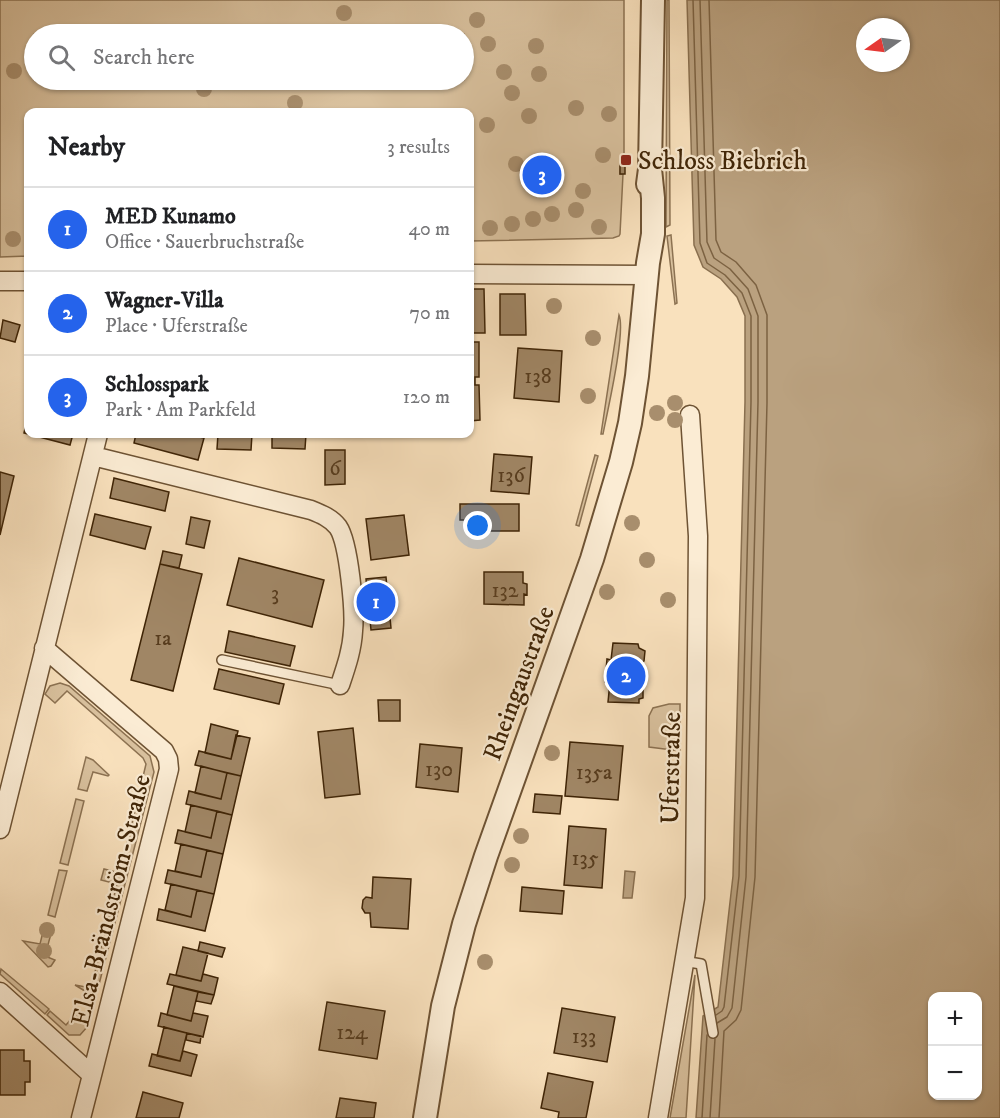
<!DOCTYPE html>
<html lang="en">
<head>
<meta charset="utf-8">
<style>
	:root { --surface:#fff; --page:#f6f6f6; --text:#202124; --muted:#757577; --line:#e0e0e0; --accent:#2563eb }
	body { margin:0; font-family:"IM FELL DW Pica",serif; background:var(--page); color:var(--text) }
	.controls { position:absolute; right:18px; bottom:18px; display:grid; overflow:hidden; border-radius:12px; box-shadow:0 2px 4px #0004 }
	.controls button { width:54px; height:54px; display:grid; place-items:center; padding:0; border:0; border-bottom:2px solid var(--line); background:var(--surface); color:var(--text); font:30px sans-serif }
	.compass { position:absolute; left:856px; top:18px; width:54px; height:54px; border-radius:50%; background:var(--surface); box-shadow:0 2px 4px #0004; rotate:256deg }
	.you { position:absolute; left:478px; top:526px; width:21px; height:21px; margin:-15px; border:4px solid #fff; border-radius:50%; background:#1a73e8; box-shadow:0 0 0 9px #1a73e833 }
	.badge { display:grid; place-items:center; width:39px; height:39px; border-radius:50%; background:var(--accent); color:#fff; font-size:20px; font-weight:700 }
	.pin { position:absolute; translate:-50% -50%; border:3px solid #fff; box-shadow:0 2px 6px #0006 }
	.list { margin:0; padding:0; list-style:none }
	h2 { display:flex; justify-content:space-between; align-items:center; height:78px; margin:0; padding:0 24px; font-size:26px }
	h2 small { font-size:20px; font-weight:400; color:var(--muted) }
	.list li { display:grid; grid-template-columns:39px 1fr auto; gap:18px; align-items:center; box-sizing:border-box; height:84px; padding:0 24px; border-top:2px solid var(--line) }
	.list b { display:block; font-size:22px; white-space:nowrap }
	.list p { margin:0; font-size:20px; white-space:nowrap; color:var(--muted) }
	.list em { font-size:20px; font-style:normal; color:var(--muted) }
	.icon { flex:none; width:33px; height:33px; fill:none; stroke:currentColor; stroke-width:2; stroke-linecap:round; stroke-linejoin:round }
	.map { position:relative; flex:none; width:1000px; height:1118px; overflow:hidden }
	.search { position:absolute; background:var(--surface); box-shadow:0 2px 4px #0004; left:24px; top:24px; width:450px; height:66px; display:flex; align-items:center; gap:15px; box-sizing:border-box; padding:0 21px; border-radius:33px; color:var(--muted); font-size:22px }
	.panel { position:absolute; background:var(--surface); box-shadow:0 2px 4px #0004; left:24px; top:108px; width:450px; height:330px; border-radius:12px }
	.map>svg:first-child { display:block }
</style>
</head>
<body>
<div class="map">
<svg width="1000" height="1118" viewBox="0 0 1000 1118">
	<rect width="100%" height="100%" fill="#f9e1bd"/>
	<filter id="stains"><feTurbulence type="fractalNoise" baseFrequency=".00333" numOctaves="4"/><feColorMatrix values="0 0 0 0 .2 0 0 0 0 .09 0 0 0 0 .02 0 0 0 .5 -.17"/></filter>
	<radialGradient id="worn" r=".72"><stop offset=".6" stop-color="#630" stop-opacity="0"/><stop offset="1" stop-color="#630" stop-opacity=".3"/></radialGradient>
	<path fill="#d9c19e" stroke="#8c7252" stroke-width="1.5" fill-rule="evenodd" d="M0,0H624V158H621L620,174H623L620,234L619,236L613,238L470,241V112H28V256L0,257ZM34,34H464V80H34Z
		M667,0H669L670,225L666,227Z
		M671,235L677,303L675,304L667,236Z
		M619,315C626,332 607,413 603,434H601Z
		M595,455L598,456L579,526L576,525Z
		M60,683L69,686L150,756L154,772L97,992L93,996L75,985L91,988L117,884L101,880L104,869L120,873L146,764L143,758L67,691L55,703L45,694L50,686Z
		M669,704H680V751L649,747V716L653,708Z
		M86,757L93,760L109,775L108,776L93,772L87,791L78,789Z
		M76,799L84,801L68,865L60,863Z
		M59,870L67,871L55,917L48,915Z
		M45,924L53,926L45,956L55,960L51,966L48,967L23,941L40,944Z
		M1,969L49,1009L45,1014L0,974Z
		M695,975L686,1118H670Z
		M50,1011L66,1025L78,1011L88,1026L80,1035H69L47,1015Z"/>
	<path fill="#baa17f" stroke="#896f4f" stroke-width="1.5" fill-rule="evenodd" d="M687,0H1000V1118H696L703,1016L718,1007L733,876L745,402V316L737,297L721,279L703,267L694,245ZM865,27H901V63H865ZM932,996H978V1096H932Z
		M625,871L635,872L632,898H623Z"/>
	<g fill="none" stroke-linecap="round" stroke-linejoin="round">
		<path stroke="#7c6242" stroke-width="1.5" d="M693,0L700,243L707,263L725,275L742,293L751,316V402L739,876L724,1007L722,1011L716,1015
			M700,0L707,242L714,258L730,269L748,289L758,316V402L746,877L732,1008L727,1017L717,1023
			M709,0L716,240L721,252L736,262L756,285L767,315V403L755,877L741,1010L736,1020L724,1031L719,1118
			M702,1118L707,1035
			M710,1118L715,1039"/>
	</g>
	<path fill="#a08665" stroke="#3f2406" stroke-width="1.5" d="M620,158L625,159V174H620Z
		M470,289H484L485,333H470Z
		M500,294H525L526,335H500Z
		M3,320L20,325L15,342L0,338Z
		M470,342H479V377H475V385H479L480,420L470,421Z
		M518,348L562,351L559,402L514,398Z
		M28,416V434H73L70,445L24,433Z
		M136,434H195L194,436L204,438L198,460L134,443Z
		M218,434H252L251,450L217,449Z
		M272,434H306L305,449L272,448Z
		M325,450H345V484L325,485Z
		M494,454L532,457L529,494L491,491Z
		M0,472L14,476L0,535Z
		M114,478L169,492L165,511L110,498Z
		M460,504H519V531H479V520H460Z
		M95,514L151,527L145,549L90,535Z
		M404,515L409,555L371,560L366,519Z
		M191,517L210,521L204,548L186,544Z
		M163,551L182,555L179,568L160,564Z
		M239,558L324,580L312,627L227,605Z
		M160,564L202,574L173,691L131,680Z
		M484,572H523V583L527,584V595L524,594V605L484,604Z
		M386,577L391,628L371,630L366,579Z
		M229,631L295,646L290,666L225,652Z
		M613,643L638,644L639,648L645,651L644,661L641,664L646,671V680L640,685L643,688V698L639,699V703L608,702L610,682H605L607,659L611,660Z
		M219,669L284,684L279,704L214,689Z
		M378,700H400V721H379Z
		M211,724L238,731L231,759L205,753Z
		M353,728L360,794L325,798L318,732Z
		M236,735L250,738L241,776L195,765L199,751L231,759Z
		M570,742L623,746L618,800L565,796Z
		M420,744L462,748L458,792L416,787Z
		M201,766L227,773L221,799L195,793Z
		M227,773L241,776L232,815L186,804L189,791L221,799Z
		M535,794L562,796L560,814L533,812Z
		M191,805L217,811L211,838L185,832Z
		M217,811L232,815L223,854L175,843L178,830L211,838Z
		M569,826L606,829L602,888L564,885Z
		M181,844L207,850L201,877L175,871Z
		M207,850L223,854L214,894L165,883L168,870L201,877Z
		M373,877L411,879L408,929L371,927L370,913H365L362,908L363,900L366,897L372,898Z
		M171,884L197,890L191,917L165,910Z
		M522,887L564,891L562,914L520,911Z
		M197,890L214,894L205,931L157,920L159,909L191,917Z
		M200,942L225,948L222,957L198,951Z
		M183,947L208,953L201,981L176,975Z
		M170,974L201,981L203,974L218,978L214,995L167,984Z
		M174,986L198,992L191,1021L167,1015Z
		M198,992L214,995L211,1004L196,1001Z
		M327,1002L385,1011L377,1059L319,1050Z
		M562,1008L615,1017L607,1062L554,1053Z
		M161,1013L191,1021L193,1013L208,1016L203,1037L158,1026Z
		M164,1027L187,1033L180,1061L157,1056Z
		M187,1033L201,1036L200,1043L186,1040Z
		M0,1050H24V1061H30V1082H25V1095H0Z
		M183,1051L197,1055L191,1076L149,1066L152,1054L180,1061Z
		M548,1073L593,1082L586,1118H558L559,1112L541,1108Z
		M143,1092L183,1103L179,1118H136Z
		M340,1098L376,1103L374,1118H336Z"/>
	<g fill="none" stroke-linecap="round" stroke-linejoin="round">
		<g stroke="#6e5334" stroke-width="12">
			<path id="service" d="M222,660L340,685
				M683,961L701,964L713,1033"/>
		</g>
		<g stroke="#6e5334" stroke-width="21">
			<path id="minor" d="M470,274L647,275
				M0,281H28
				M93,456L311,510C321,514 331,518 338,527C349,543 355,612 353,631C352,650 346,667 340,685
				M44,648L164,751L168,759L169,769L92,1075
				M0,829L98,434
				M0,992L92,1075L81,1118
				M658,1118L695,898L698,536L690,415"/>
		</g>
		<g stroke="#6e5334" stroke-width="26">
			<path id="tertiary" d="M648,184L650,169L653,0
				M425,1118L443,1006L464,924L486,856L592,559L621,462L630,423L637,376L648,263L653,234V198L650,169"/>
		</g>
		<use href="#service" stroke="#fbecd4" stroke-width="9"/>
		<use href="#minor" stroke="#fbecd4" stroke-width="18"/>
		<use href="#tertiary" stroke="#fbecd4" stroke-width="22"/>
	</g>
	<g fill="#a88e6d">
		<circle cx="344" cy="13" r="8"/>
		<circle cx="477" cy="20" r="8"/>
		<circle cx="488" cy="44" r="8"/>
		<circle cx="536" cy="46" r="8"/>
		<circle cx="14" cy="71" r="8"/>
		<circle cx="504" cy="72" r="8"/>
		<circle cx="539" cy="74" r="8"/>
		<circle cx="204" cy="89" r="8"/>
		<circle cx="512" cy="93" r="8"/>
		<circle cx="295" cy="103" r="8"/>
		<circle cx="576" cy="108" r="8"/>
		<circle cx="609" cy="114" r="8"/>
		<circle cx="529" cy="116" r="8"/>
		<circle cx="487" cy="125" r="8"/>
		<circle cx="603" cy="155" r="8"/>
		<circle cx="516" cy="164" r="8"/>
		<circle cx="583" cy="191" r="8"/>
		<circle cx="576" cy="210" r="8"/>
		<circle cx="552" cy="214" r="8"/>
		<circle cx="533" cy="219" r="8"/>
		<circle cx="512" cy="224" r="8"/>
		<circle cx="599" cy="227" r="8"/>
		<circle cx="490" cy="228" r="8"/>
		<circle cx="13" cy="239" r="8"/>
		<circle cx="554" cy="306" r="8"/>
		<circle cx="593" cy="338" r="8"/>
		<circle cx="588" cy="396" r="8"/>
		<circle cx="675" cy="403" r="8"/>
		<circle cx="657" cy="413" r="8"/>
		<circle cx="675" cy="420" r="8"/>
		<circle cx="632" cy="523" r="8"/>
		<circle cx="647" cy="560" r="8"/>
		<circle cx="607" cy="592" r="8"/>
		<circle cx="668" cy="600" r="8"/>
		<circle cx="552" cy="753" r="8"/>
		<circle cx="521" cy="836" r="8"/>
		<circle cx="512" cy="865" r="8"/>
		<circle cx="47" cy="930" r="8"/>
		<circle cx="44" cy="951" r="8"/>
		<circle cx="485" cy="962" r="8"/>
	</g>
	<rect fill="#8f2418" stroke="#fbecd4" stroke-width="2" x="620" y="154" width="12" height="12" rx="3"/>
	<g text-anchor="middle" stroke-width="4.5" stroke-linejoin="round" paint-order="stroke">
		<g font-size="22" fill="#573c1e">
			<text x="538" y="383">138</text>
			<text x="335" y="475">6</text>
			<text x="511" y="482">136</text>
			<text x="505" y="597">132</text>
			<text x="275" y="600">3</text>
			<text x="163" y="645">1a</text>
			<text x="439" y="776">130</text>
			<text x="594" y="779">135a</text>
			<text x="585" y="865">135</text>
			<text x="352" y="1039">124</text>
			<text x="584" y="1043">133</text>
		</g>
		<g font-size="26" fill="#3f2406" stroke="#fbecd4" text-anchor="start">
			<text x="638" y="169">Schloss Biebrich</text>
		</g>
		<g font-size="26" fill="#3f2406" stroke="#fbecd4">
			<text transform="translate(518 683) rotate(-70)" y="9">Rheingaustraße</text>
			<text transform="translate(670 768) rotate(-89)" y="9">Uferstraße</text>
			<text transform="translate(110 900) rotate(-76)" y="9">Elsa-Brändström-Straße</text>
		</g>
	</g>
	<rect width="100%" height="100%" filter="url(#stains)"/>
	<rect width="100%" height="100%" fill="url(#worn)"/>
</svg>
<div class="controls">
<button>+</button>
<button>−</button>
</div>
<svg class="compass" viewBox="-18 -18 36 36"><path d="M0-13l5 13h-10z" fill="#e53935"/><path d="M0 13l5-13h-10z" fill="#757577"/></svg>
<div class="you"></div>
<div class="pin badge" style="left:376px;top:602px">1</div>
<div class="pin badge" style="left:626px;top:676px">2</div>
<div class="pin badge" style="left:542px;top:175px">3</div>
<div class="search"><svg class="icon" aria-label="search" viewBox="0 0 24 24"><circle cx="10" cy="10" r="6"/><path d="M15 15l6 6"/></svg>Search here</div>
<section class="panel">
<h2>Nearby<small>3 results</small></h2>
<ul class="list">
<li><span class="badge">1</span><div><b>MED Kunamo</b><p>Office · Sauerbruchstraße</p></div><em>40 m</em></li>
<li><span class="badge">2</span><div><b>Wagner-Villa</b><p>Place · Uferstraße</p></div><em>70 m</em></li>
<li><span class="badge">3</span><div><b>Schlosspark</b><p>Park · Am Parkfeld</p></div><em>120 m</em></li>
</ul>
</section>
</div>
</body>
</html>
